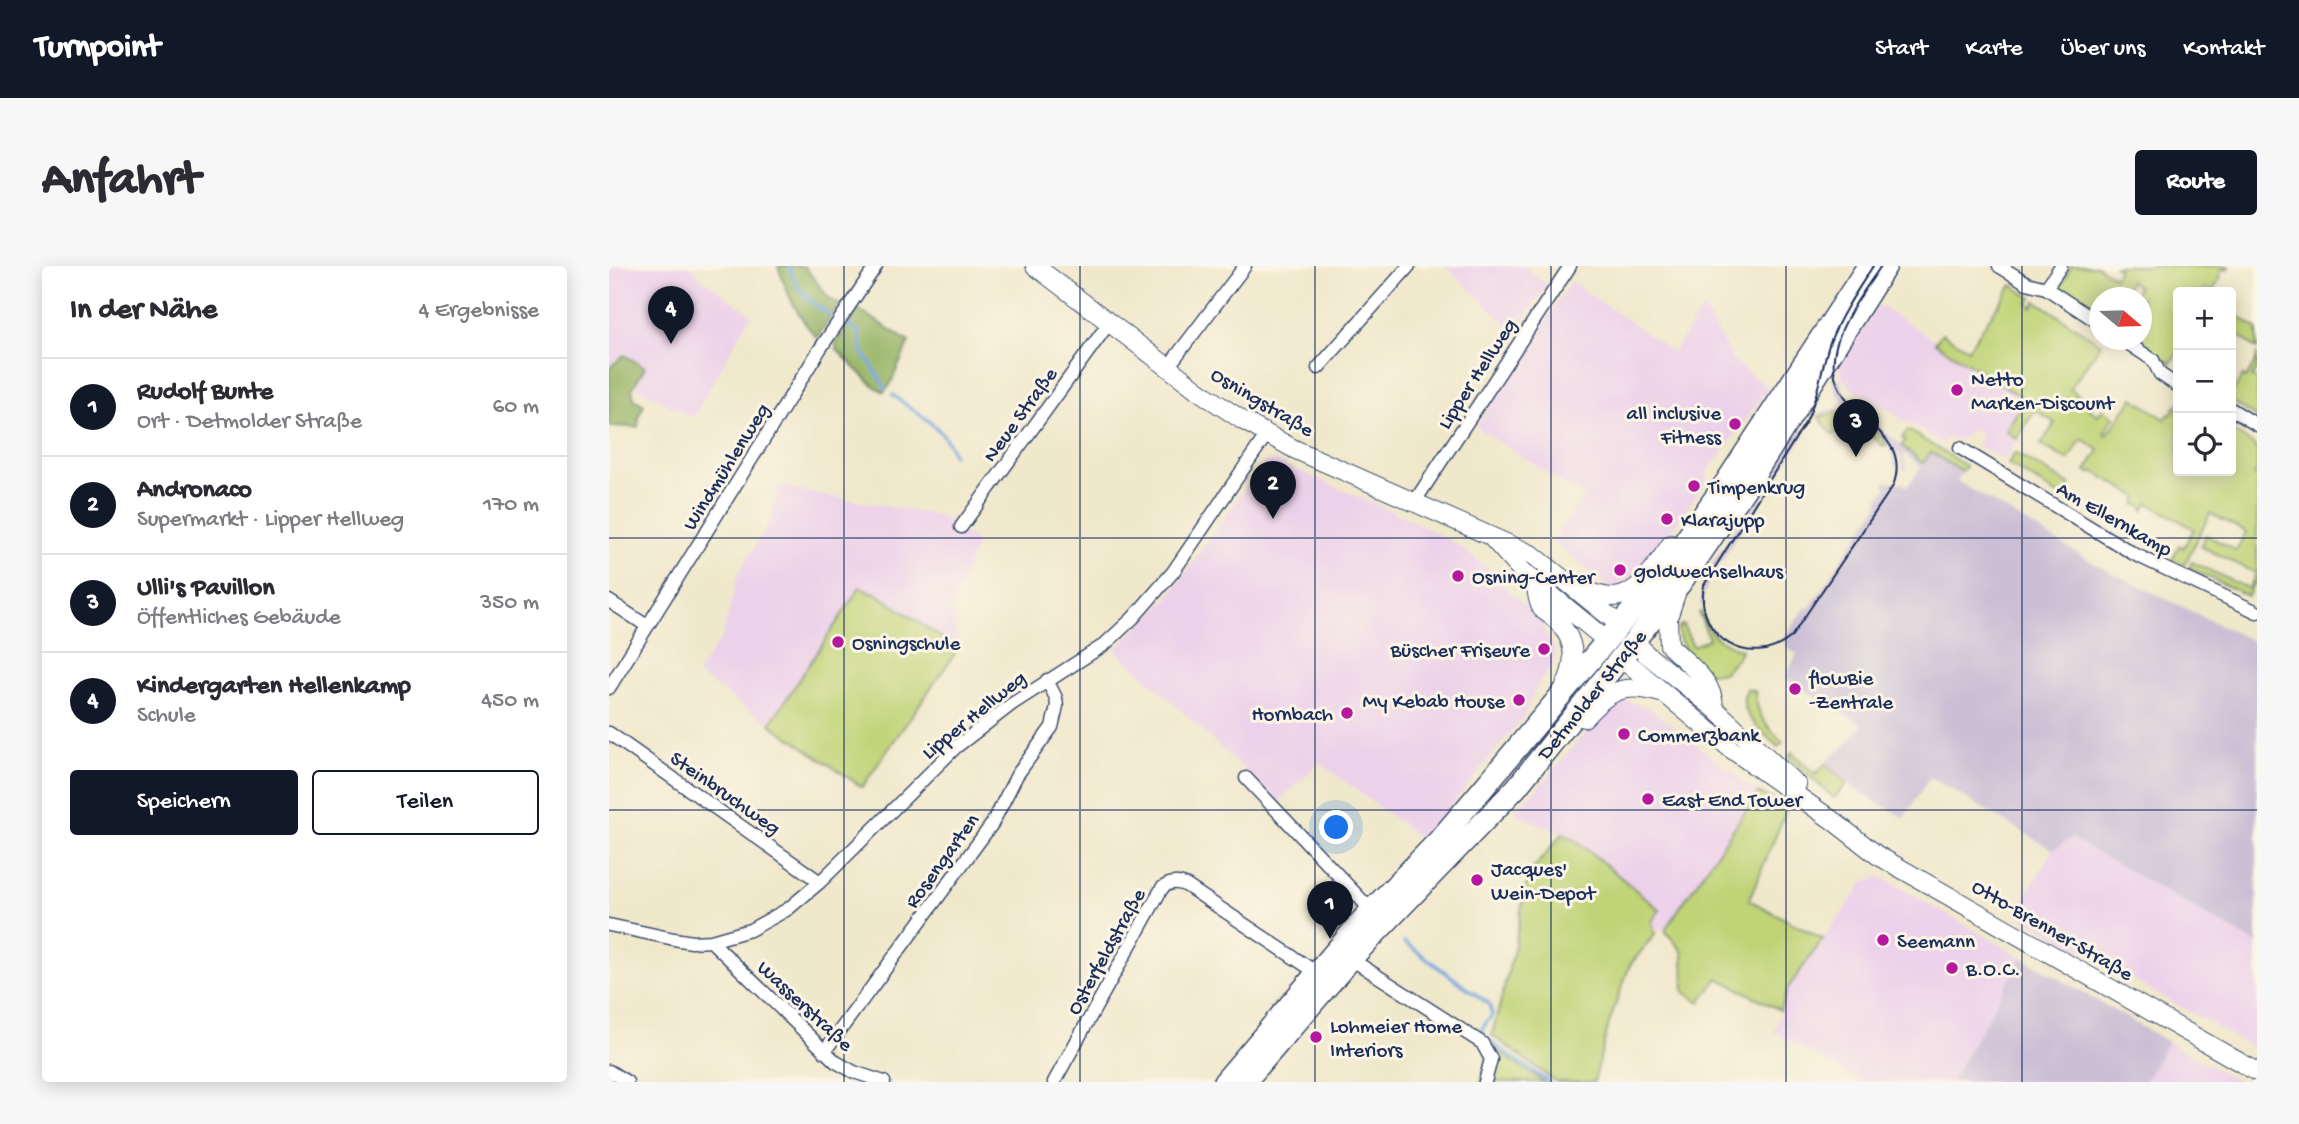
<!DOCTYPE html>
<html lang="de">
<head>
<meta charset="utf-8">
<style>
	:root { --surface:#fff; --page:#f7f7f7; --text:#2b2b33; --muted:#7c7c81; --line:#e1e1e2; --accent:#111827 }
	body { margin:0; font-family:"Gochi Hand",sans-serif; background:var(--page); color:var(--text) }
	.controls { position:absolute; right:21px; top:21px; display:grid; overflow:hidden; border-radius:7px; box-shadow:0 4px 18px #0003 }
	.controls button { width:63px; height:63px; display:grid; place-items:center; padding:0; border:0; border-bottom:2px solid var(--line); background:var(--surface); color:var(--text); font:35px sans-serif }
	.compass { position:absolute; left:1480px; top:21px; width:63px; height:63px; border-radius:50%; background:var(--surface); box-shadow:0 4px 18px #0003; rotate:109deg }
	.you { position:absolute; left:728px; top:562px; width:24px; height:24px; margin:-18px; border:5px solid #fff; border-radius:50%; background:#1a73e8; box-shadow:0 0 0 10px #1a73e833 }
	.badge { display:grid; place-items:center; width:46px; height:46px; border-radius:50%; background:var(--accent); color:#fff; font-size:23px; font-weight:700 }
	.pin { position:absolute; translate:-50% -58px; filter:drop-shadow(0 2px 4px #0008) }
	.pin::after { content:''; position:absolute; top:37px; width:24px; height:21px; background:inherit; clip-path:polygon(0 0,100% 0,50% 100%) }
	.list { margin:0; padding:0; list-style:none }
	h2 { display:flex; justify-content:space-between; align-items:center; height:91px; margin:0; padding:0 28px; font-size:30px }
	h2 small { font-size:23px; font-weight:400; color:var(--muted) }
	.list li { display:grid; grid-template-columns:46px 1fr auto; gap:21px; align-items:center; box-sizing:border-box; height:98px; padding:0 28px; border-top:2px solid var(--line) }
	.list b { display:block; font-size:26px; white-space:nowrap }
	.list p { margin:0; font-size:23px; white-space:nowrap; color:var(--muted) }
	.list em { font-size:23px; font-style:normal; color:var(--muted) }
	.actions { display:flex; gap:14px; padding:21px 28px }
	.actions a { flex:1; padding:16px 0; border:2px solid var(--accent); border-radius:7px; text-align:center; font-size:24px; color:var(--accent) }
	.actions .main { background:var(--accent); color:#fff }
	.icon { flex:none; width:38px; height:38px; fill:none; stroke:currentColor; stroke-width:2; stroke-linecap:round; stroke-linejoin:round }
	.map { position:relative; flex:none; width:1648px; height:816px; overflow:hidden; border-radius:7px }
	header { display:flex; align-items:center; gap:42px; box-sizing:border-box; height:98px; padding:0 35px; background:var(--accent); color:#fff }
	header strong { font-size:33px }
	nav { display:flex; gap:38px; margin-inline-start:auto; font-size:24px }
	.intro { display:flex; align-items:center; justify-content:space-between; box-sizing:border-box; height:168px; padding:0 42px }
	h1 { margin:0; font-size:49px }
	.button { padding:18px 32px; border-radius:7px; background:var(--accent); color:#fff; font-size:24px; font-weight:700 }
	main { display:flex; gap:42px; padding:0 42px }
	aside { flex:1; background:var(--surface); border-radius:7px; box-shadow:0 4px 18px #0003 }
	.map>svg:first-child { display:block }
</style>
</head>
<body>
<header>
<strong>Turnpoint</strong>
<nav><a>Start</a><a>Karte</a><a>Über uns</a><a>Kontakt</a></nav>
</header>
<div class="intro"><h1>Anfahrt</h1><a class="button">Route</a></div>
<main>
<aside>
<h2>In der Nähe<small>4 Ergebnisse</small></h2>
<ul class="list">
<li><span class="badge">1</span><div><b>Rudolf Bunte</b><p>Ort · Detmolder Straße</p></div><em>60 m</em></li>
<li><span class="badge">2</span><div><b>Andronaco</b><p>Supermarkt · Lipper Hellweg</p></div><em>170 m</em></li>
<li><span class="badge">3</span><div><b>Ulli's Pavillon</b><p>Öffentliches Gebäude</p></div><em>350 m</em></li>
<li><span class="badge">4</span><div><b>Kindergarten Hellenkamp</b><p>Schule</p></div><em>450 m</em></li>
</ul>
<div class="actions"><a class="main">Speichern</a><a>Teilen</a></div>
</aside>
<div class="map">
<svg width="1648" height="816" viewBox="0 0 1648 816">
	<rect width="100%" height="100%" fill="#fcf5e5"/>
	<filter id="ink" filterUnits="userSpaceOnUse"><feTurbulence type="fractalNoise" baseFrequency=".0143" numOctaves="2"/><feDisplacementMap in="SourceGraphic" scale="14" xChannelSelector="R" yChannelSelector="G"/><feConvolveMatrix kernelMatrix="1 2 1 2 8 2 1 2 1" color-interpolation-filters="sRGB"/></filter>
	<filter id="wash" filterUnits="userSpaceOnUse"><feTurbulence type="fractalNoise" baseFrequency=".00686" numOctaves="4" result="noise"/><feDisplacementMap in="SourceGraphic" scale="28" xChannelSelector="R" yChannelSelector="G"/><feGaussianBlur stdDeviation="1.57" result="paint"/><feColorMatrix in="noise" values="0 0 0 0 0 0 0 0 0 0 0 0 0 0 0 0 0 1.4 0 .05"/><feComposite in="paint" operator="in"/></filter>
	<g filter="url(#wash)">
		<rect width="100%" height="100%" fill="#f0e8cb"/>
		<path fill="#ecd1ea" d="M0,0H82L93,13L143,49L130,69L84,152L27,121L38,101L14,88L0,99Z
			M837,0H916L938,19L906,67Z
			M962,15L1064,86L1094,42L1124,94L1160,123L1096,209L1100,212L1050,281L1017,318L1007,321H999L943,276L974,230L867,161Z
			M1269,39L1327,75L1333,67L1434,131L1395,195L1368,179L1372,169L1364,163L1351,173L1338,172L1334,178L1239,120L1241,116L1234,115L1230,99Z
			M665,194L798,252L847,278L878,302L902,327L936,356L934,363L946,383L944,398L929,419L915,450L814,574L710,496L670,536L506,383L558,333L650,202L657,196Z
			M170,218L192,225L325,249L335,252L368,276L344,337L349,383L253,521L88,408L114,369L129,308L161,255Z
			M1009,435H1019L1041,442L1149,527L1057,662L1044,665L1043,655L1050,644L968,575L954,567L912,550L904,544L927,524L995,445Z
			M1462,572L1648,678V784L1406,647L1444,584Z
			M1271,610L1413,691L1342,816H1252L1165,766L1179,722L1256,615Z
			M1559,776L1630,816H1536Z"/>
		<path fill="#cbbfd5" d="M1223,112L1231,114L1234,123L1250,144L1314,197L1321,186L1353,206L1348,215L1493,302L1648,377V678L1462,572L1444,584L1321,511L1295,552L1247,524L1216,498L1229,484L1231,485L1254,459L1176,412L1188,388L1178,382L1175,372L1197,341L1200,342L1270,238L1268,236L1278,221L1275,219L1277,215H1286L1299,220L1312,201L1294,187L1298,205L1294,203L1290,187L1288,190L1289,202L1286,201L1284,192L1278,178L1270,167L1248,150L1231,146L1210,151L1207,148L1220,144L1238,143L1228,127Z
			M1188,162L1196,167L1103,309L1095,327V339L1091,340L1095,311Z
			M1413,691L1559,776L1536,816H1342Z"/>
		<path fill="#c0d376" stroke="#6e816a" stroke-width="2" d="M1462,0H1488L1505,11L1510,3L1506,0H1620L1618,4L1614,3L1610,9L1612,11L1603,26L1596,22L1593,26H1569V51L1567,56L1569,57V87L1562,97L1526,74H1532V32L1523,31L1529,21L1521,15L1512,31L1490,32V50L1450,23Z
			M1403,19L1423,32L1419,38L1423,41L1427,35L1492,78L1461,123L1484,139L1481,144L1489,149L1494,143L1505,151L1495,167L1498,169L1524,132L1556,153L1560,148L1562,149L1565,144L1564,143L1569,138V205H1622V164L1648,181V205L1645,209L1648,211V319L1644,318L1639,330L1580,302L1583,296L1640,323L1647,307L1591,280L1597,269L1627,285L1637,266L1601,247L1575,300L1563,294L1570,279L1574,282L1585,263L1539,237L1535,244L1533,240L1526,238L1529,231L1484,205L1482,208L1477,205L1490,184L1473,173L1459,194L1432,179L1446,157L1426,144L1408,173L1397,165L1416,133L1326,77L1333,67L1359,83Z
			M1622,45L1648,63V83L1622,64Z
			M1648,87V103L1643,111L1648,114V152L1622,135V128L1634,110L1637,112L1647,95Z
			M1227,146C1249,146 1265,161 1278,178L1274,181C1261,163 1243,162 1224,169L1210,151Z
			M1299,164L1357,200L1353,206L1322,186L1314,197L1293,180L1296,174L1293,172Z
			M1406,187L1461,219L1454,232L1399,198Z
			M251,321L263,328L265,326L349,383L253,521L161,458Z
			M1092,346C1099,368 1110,376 1132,384L1129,391L1114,407H1100C1086,393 1069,383 1069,361L1074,359L1084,380L1100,373L1090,347Z
			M1138,423L1146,425C1148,451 1156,458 1174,476L1169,481C1154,466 1125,446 1138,423Z
			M1183,486L1206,508L1216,498L1238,517L1225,532L1179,491Z
			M1149,527L1179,540L1140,634L1214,673L1179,722L1171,744L1109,712L1091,736L1075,726L1074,686L1057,666V662Z
			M954,567L968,575L1051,644L1043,655L1046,668L1021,699L1000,757L985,816H947L883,769L905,683L916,623L924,603Z
			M881,780L935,816H872Z"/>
		<path fill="#98b567" stroke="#5a7262" stroke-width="2" d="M169,0H195L220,32L230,38L208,72C187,48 179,30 169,0Z
			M249,43L300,76L281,119L275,126L265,120L227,83V77Z
			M15,89L36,101L23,123L25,133L35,139L30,149L29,161L0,160V102Z"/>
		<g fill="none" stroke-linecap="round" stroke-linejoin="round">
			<path stroke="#73a6df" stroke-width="3.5" d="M180,0C186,23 201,38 222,49
				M239,59L250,66L254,88L261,96L276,122
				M284,129C305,147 336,159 344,189
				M795,676L880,738L883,749L873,763L875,772L940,816"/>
		</g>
	</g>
	<g filter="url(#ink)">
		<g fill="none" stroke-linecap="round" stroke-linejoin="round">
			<g stroke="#3b4b6e" stroke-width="15">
				<path id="street" d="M1390,0L1418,17L1437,22L1490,57
					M1437,22L1452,0
					M1514,74L1544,94L1551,108L1569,120
					M559,101L636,0
					M709,102L800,0
					M1622,143L1648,159
					M1351,182L1525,288L1648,346
					M806,235L961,0
					M352,261L500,57
					M0,335L38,360
					M0,422L211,83L267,0
					M0,467L211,616
					M637,512L762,644
					M0,659L65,673L83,676L102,675L141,664L179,643L211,616L347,481L403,438L495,379L524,352L564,306L658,168
					M102,675L227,796L245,806L275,816
					M742,693L873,777L882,793L876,816
					M215,786L383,558L408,509L443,461L448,440L447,432L438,414
					M0,805L18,816
					M445,816L553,622C562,615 569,616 578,620L708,707"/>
			</g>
			<g stroke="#3b4b6e" stroke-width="20">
				<path id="secondary" d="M426,0L594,128L633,154L685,183L924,289L1011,359
					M884,273L912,304L998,375
					M926,316C928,325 928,336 933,343C937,347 943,350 947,354C967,373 968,396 956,420
					M977,325C986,328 996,331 1005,331C1030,330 1049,296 1062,278
					M1067,328L1059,352L1060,379C1078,398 1105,414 1105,442
					M1026,374L1037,388L1105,442L1188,519
					M1012,391L1122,483L1223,554L1268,589L1648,806
					M975,452C999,425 1015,416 1051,427"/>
			</g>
			<g stroke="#3b4b6e" stroke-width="24">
				<path id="primary" d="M615,816L752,655L830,574L871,526L1050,312L1117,216L1259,0
					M636,816L742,693L907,522L1071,318L1140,217L1277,0"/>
			</g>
			<use href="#street" stroke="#fff" stroke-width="12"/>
			<use href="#secondary" stroke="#fff" stroke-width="18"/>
			<use href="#primary" stroke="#fff" stroke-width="21"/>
			<path stroke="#1b2f5e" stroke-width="2" d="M1264,0C1248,25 1232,48 1221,76C1212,102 1210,128 1198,154L1095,319C1085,372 1142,405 1182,371L1284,220C1308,156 1208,153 1227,80C1235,51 1255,25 1272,0"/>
		</g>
	</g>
	<path fill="none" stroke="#1b2f5e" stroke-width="2" stroke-opacity="0.55" d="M235,0V816M471,0V816M706,0V816M942,0V816M1177,0V816M1413,0V816M0,272H1648M0,544H1648"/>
	<g fill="#b5179e" stroke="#fcf5e5" stroke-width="2.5">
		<circle cx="1348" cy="124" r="7"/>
		<circle cx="1126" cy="158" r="7"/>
		<circle cx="1085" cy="220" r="7"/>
		<circle cx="1058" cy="253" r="7"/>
		<circle cx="1011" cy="304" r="7"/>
		<circle cx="849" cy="310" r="7"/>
		<circle cx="229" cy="376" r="7"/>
		<circle cx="935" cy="383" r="7"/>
		<circle cx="1186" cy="423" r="7"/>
		<circle cx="910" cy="434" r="7"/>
		<circle cx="738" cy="447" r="7"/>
		<circle cx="1015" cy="468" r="7"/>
		<circle cx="1039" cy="533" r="7"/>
		<circle cx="868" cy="614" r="7"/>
		<circle cx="1274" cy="674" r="7"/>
		<circle cx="1343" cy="702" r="7"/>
		<circle cx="707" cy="771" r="7"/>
	</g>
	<g text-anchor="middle" stroke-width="6" stroke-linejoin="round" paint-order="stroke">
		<g font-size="21" fill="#1b2f5e" stroke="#fcf5e5">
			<text transform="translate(867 107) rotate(-57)" y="7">Lipper Hellweg</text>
			<text transform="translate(654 135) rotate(31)" y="7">Osningstraße</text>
			<text transform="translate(410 148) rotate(-54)" y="7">Neue Straße</text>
			<text transform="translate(116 200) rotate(-58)" y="7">Windmühlenweg</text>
			<text transform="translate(1506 252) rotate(30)" y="7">Am Ellernkamp</text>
			<text transform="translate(982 428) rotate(-51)" y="7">Detmolder Straße</text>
			<text transform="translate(364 448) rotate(-39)" y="7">Lipper Hellweg</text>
			<text transform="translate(117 526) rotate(35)" y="7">Steinbruchweg</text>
			<text transform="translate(332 594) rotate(-54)" y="7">Rosengarten</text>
			<text transform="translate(1444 663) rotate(30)" y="7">Otto-Brenner-Straße</text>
			<text transform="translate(496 685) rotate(-61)" y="7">Osterfeldstraße</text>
			<text transform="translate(197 739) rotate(43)" y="7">Wasserstraße</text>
		</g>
		<g font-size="21" fill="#1b2f5e" stroke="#fcf5e5" text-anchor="start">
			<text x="1362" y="119">Netto<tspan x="1362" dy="24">Marken-Discount</tspan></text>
			<text x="1112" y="153" text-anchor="end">all inclusive<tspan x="1112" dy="24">Fitness</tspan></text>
			<text x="1099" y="227">Timpenkrug</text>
			<text x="1072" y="260">Klarajupp</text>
			<text x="1025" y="311">goldwechselhaus</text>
			<text x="863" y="317">Osning-Center</text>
			<text x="243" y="383">Osningschule</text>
			<text x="921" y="390" text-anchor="end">Büscher Friseure</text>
			<text x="1200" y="418">flowBie<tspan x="1200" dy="24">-Zentrale</tspan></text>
			<text x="896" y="441" text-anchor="end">My Kebab House</text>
			<text x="724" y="454" text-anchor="end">Hornbach</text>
			<text x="1029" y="475">Commerzbank</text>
			<text x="1053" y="540">East End Tower</text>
			<text x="882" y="609">Jacques'<tspan x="882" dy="24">Wein-Depot</tspan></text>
			<text x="1288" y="681">Seemann</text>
			<text x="1357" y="709">B.O.C.</text>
			<text x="721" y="766">Lohmeier Home<tspan x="721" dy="24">Interiors</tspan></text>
		</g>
	</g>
</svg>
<div class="controls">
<button>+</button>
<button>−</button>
<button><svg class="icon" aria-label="locate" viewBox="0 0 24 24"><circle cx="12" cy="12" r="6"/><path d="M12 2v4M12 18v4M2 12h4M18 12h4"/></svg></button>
</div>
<svg class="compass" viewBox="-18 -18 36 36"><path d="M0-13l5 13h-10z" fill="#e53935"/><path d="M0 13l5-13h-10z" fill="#7c7c81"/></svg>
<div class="you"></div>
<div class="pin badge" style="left:721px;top:673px">1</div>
<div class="pin badge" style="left:664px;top:253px">2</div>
<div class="pin badge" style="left:1247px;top:191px">3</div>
<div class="pin badge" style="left:62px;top:78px">4</div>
</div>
</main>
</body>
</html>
